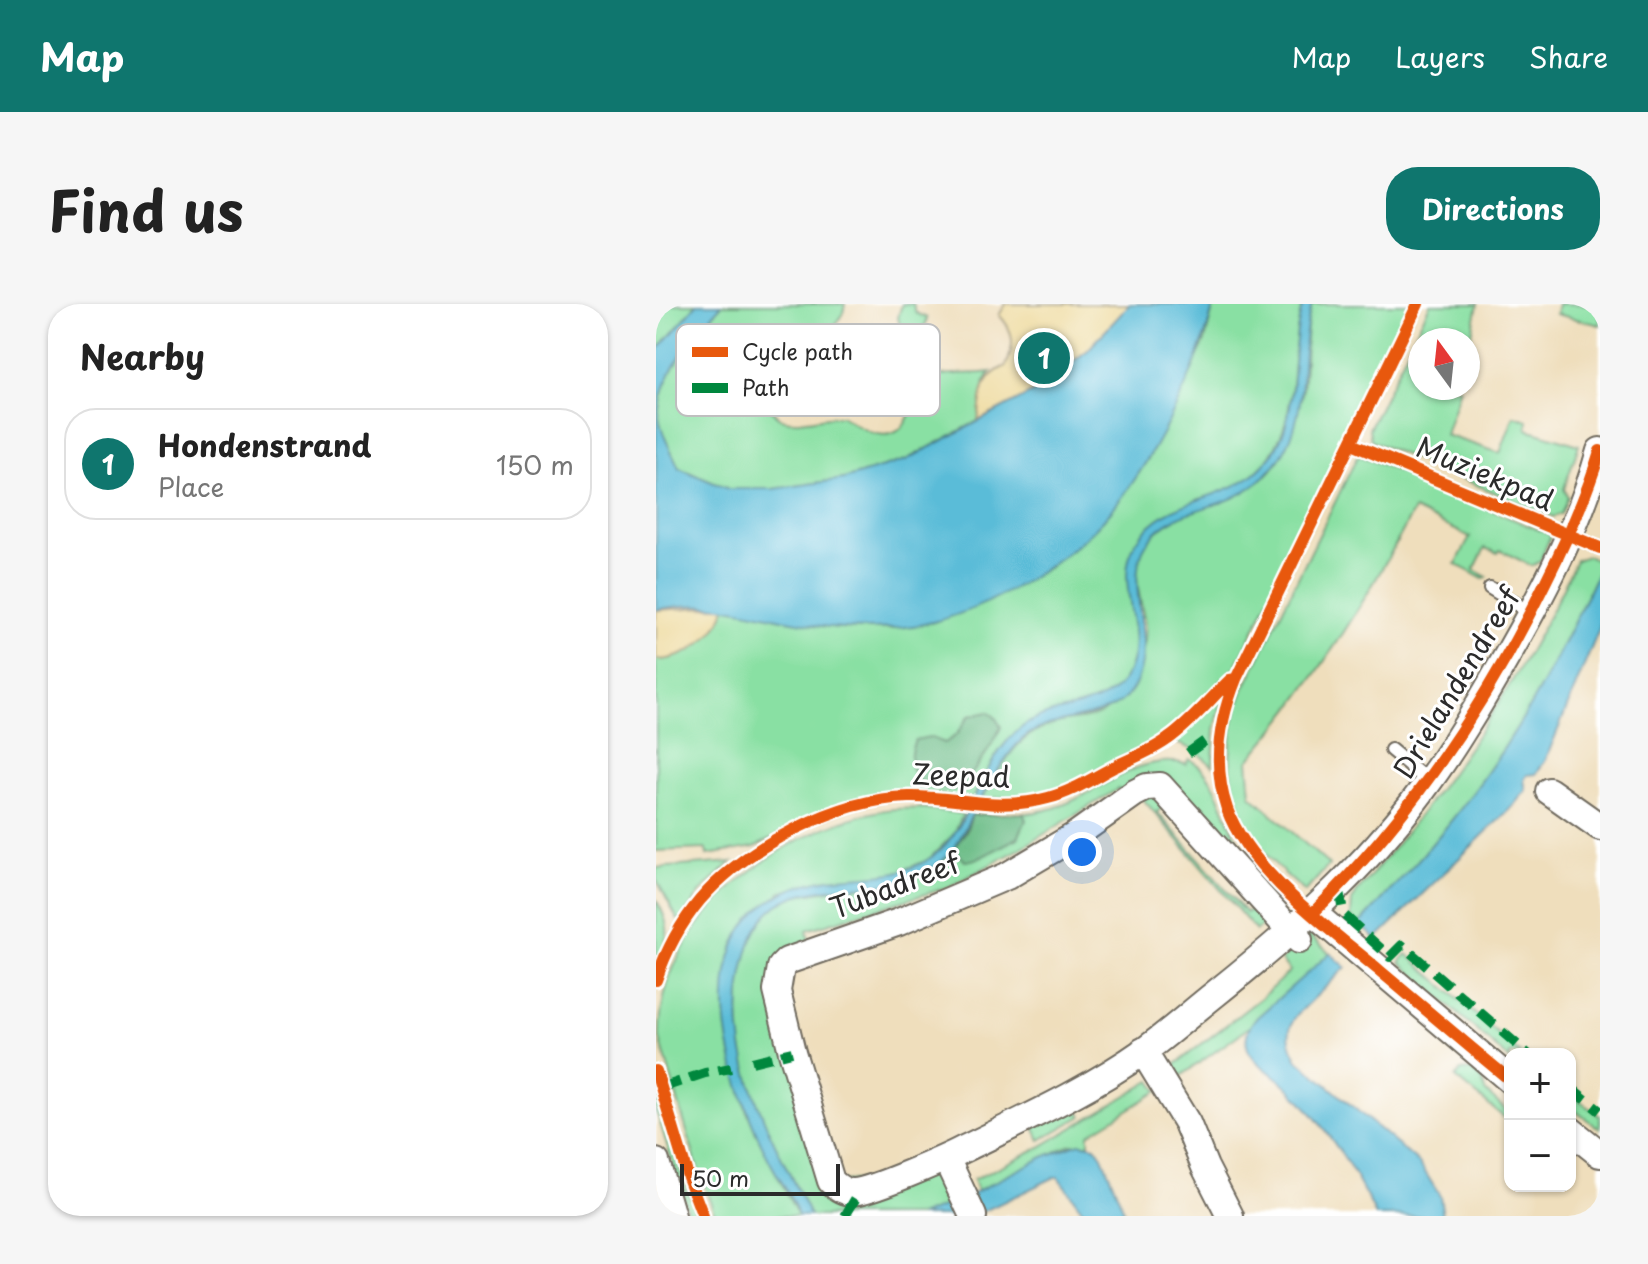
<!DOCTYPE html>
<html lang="en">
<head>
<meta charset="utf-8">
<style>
	:root { --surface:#fff; --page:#f6f6f6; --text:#222; --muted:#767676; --line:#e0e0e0; --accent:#0f766e }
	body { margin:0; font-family:"Playpen Sans",sans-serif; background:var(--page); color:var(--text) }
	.controls { position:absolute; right:24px; bottom:24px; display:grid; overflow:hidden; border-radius:16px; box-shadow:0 2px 6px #0004 }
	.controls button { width:72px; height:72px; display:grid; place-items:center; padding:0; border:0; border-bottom:2px solid var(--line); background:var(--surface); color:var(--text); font:40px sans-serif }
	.compass { position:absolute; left:752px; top:24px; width:72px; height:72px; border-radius:50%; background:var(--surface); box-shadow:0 2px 6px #0004; rotate:345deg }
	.scale { position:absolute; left:24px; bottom:20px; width:160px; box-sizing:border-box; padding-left:8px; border:4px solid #2b2b2b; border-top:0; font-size:22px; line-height:28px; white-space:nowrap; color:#2b2b2b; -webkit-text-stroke:6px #fff; paint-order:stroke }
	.you { position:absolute; left:426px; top:548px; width:28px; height:28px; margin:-20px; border:6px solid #fff; border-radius:50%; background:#1a73e8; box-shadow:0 0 0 12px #1a73e833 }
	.badge { display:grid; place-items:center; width:52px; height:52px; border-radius:50%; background:var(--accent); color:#fff; font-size:26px; font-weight:700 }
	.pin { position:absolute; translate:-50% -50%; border:4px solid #fff; box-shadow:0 2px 8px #0006 }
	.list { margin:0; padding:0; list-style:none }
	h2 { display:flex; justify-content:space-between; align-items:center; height:104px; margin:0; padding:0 32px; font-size:34px }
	h2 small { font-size:26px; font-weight:400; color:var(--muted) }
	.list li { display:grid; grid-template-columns:52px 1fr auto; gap:24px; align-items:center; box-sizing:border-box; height:112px; margin:0 16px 16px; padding:0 16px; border:2px solid var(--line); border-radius:32px }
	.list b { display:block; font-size:30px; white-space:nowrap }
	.list p { margin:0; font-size:26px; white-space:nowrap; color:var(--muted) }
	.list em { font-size:26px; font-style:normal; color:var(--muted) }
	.map { position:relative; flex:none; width:944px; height:912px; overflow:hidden; border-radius:32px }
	header { display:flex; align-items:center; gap:48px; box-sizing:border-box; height:112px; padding:0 40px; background:var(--accent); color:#fff }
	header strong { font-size:38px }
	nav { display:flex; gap:44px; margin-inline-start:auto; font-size:28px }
	.intro { display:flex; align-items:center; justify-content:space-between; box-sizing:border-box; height:192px; padding:0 48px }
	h1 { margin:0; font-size:56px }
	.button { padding:20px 36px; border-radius:32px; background:var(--accent); color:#fff; font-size:28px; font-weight:700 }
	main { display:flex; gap:48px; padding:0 48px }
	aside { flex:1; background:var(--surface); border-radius:32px; box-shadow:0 2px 6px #0004 }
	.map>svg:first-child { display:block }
</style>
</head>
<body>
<header>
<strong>Map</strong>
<nav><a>Map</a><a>Layers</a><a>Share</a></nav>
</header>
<div class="intro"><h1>Find us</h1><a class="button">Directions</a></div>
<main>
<aside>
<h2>Nearby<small></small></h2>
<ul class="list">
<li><span class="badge">1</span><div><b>Hondenstrand</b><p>Place</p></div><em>150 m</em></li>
</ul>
</aside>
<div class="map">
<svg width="944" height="912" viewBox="0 0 944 912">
	<rect width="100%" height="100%" fill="#fff"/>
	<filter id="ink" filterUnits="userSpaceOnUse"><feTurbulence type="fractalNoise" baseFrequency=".0125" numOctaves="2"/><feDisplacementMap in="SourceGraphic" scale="16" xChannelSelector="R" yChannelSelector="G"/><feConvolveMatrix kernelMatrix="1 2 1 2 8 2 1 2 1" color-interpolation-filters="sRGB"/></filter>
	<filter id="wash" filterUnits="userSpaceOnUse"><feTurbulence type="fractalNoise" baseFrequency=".006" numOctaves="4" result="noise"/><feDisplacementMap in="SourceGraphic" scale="32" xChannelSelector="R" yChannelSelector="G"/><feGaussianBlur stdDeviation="1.8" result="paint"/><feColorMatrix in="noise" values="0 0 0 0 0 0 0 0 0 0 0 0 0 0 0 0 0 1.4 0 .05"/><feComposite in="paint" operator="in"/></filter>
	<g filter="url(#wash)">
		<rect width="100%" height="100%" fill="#efdebc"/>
		<path fill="#89e0a3" stroke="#5a8667" stroke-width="2" d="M0,0H41L0,48Z
			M66,0H189C183,51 106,13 111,87C114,135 156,111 185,112C205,125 238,147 253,112C259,98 260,84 274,75C287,67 318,71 335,68L329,77L322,117L250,156L188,175L117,185H72L23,164C16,147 1,124 3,105C7,63 41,31 66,0Z
			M246,0H257L260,9L271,14L270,20L263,26L246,27L242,14Z
			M558,0H647C637,33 639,65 634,98C628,138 607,173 568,189C559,192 548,193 539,197C520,206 503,219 486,230C482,249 473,270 473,290C473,295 475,302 476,307C481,328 481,348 473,367C454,409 403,400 369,422C343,438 330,469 317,495L267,488L219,492L168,508L99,543L51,551L50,545L0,547V356C29,356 65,332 69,302L183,324L234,325L278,318L392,264L447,215L492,155L549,37Z
			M656,0H756L580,363L518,424L501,436L402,486L375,492L326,495C347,460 361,427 405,418C420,415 440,415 452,405C459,400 463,387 467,379C473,369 485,354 488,342C495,313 473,281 484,252C507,193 587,210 621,159C629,147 645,99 647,84C651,55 647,28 656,0Z
			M774,0H822L812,50V36H764V84H804L789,131L844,149L858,112L872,116L871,125L923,141L908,185L912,193L905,210L897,213L715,137L713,125Z
			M902,0H944V21L900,10Z
			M705,152L895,231L884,257L876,262L844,246L842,249L829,244L818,266L831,273L827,275L800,260L814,233L758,206C711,296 659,380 592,457L595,491L673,561L649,588C636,576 621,564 609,549C571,502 565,442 587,387L701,153Z
			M931,252L944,257V263C912,333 878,403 833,466C795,522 749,571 704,620L695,613L696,597L701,588C788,486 865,378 920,256Z
			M568,389L559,425L557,462L538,446L518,438Z
			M533,455C565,471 568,518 587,545C602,568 623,586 643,605L634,607L521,482L467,488L462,485L362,546L293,583L151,626L153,638L126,651L167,879L279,872L288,880L298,899L263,912H154C112,823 65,756 90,652C95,630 109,604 131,594C140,590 151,590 160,588C229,577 288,591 316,510C347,511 381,512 409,500C449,484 486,448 530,460Z
			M491,492L513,497L501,508L590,609L602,599L609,610L608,620L600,627L486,494Z
			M267,504L307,510L298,530L272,556L237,570L167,576L124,589L78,641L70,689L73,737L77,757L90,805L100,829L142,912H60L43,869L4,735C0,619 122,526 224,507C239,504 253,505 267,504Z
			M76,558L47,586L25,615L22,616L0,575V564Z
			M0,595C16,625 14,630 0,660Z
			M653,630L674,649L592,724L518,777L511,767L606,693L634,667L625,656Z
			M751,650L865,750H854V756L744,658Z
			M816,766L826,775L829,787L854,810L850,815L800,774L805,767Z
			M495,777L502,787L433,830V840H415L321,887L317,876L384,843Z
			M0,785L29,881L42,912H33L0,806Z
			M914,789L944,812V825L914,803Z
			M418,800L426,812L384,836L378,823Z"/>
		<path fill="#6ebe89" stroke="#4c745a" stroke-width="2" d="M332,408L339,413L345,423C339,436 312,481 300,485C294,487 287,485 281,484C256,481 249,459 259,436L273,433L289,439L300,431L313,412Z
			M367,509L370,516L362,534C345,541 326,556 309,557L298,545L310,527L316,511Z"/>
		<path fill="#eeda9e" stroke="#8c8264" stroke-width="2" d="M350,0H474L432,46L376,89L322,117C326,91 323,74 350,62C359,42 359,27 343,11Z
			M69,302C65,332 29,356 0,356V306Z"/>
		<path fill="#5abcd8" stroke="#427482" stroke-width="2" d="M41,0H66C41,31 7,63 3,105C1,124 16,147 23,164L72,185H117L188,175L250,156L376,89L432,46L474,0H558C541,69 496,162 448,215C407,260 336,303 277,318C248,326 217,326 187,324C123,321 64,290 0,306V48Z
			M647,0H656C641,47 654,96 631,142C618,168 595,188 567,198C538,208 509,212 491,239C466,277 499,330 482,374C464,423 403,406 369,433C351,447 328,489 316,510C305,531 301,546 281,561C228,602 134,560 100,626C92,641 89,658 86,674C71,762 118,836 154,912H142C137,893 122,874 113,856C84,798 54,709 77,644C93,599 136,579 181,574C214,571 249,573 277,552C318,521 322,458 365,424C399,397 452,411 473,367C492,325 455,278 480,238C516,181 592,206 624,136C643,95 633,44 647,0Z
			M944,263V323L890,455L880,470L871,471L868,476L870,486L857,502L720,635L704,620C749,571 795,522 833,466C878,403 912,333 944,263Z
			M674,649L690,663L640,712C629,728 633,740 642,756L764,860L784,892L787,912H720C698,865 668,820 632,783C621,772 598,760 592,745C588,734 592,725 598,716Z
			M423,839L439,842L446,852L470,912H431L402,873H399L318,912H263L298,899L387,853Z"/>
	</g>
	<g filter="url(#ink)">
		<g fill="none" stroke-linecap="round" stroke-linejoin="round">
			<g stroke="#706a5e" stroke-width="16">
				<path id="service" d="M834,284L875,309
					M735,446L772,477"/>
			</g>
			<g stroke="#706a5e" stroke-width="30">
				<path id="minor" d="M893,487L944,523
					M657,609L854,776
					M643,636L636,628L504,482L491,483L479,489L417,533L351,572L243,618L131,657L125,663L121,687L136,748L175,877C181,883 188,888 196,888C211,889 291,854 308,845C369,815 433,786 488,747C513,729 535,709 559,690C634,630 707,566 765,488C799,443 827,394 855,345C890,283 925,216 944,147
					M487,747L531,819L549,863L574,912
					M914,826L944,850
					M290,854L317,912
					M0,858L16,912"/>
			</g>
			<use href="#service" stroke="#fff" stroke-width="12"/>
			<use href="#minor" stroke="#fff" stroke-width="26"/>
			<path stroke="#00873e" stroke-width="10" stroke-dasharray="20 10" stroke-linecap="butt" d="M532,449L553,434L563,433
				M682,583L688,611L734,653L746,641L872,750
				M96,758L136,748
				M914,783L944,807
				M5,784L49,769L75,764
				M189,912L204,887"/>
			<g stroke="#fff" stroke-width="17">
				<path id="cycleway" d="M762,0L580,375C563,417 556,461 571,505C593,567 674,625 724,667C767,703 810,740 854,776
					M695,140L944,244
					M657,609C755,512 830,401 890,277C911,235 931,192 944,147
					M0,676C10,647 24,620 44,596C91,542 181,495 253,493C302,492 341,508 392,494C416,488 437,474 458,463C476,454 496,447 512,435C535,419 554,395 574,376L580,375
					M0,767L32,873L47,912"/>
			</g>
			<use href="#cycleway" stroke="#e8590c" stroke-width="12"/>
		</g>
	</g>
	<g text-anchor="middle" stroke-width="6" stroke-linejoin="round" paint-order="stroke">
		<g font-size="28" fill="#2b2b2b" stroke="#fff">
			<text transform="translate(829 170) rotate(23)" y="10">Muziekpad</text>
			<text transform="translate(801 379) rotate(-59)" y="10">Drielandendreef</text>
			<text transform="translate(305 472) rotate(2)" y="10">Zeepad</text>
			<text transform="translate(239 582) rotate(-21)" y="10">Tubadreef</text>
		</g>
	</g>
	<rect x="20" y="20" width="264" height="92" rx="12" fill="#fff" stroke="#bfbfbf" stroke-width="2"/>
	<rect x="36" y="43" width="36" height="10" fill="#e8590c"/>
	<rect x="36" y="79" width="36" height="10" fill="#00873e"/>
	<g font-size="22" fill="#2b2b2b">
		<text x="86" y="56">Cycle path</text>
		<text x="86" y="92">Path</text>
	</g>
</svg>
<div class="controls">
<button>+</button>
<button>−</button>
</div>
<svg class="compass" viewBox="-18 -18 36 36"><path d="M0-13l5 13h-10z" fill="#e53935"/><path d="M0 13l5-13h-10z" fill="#767676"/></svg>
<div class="scale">50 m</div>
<div class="you"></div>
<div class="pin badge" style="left:388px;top:54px">1</div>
</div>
</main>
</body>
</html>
